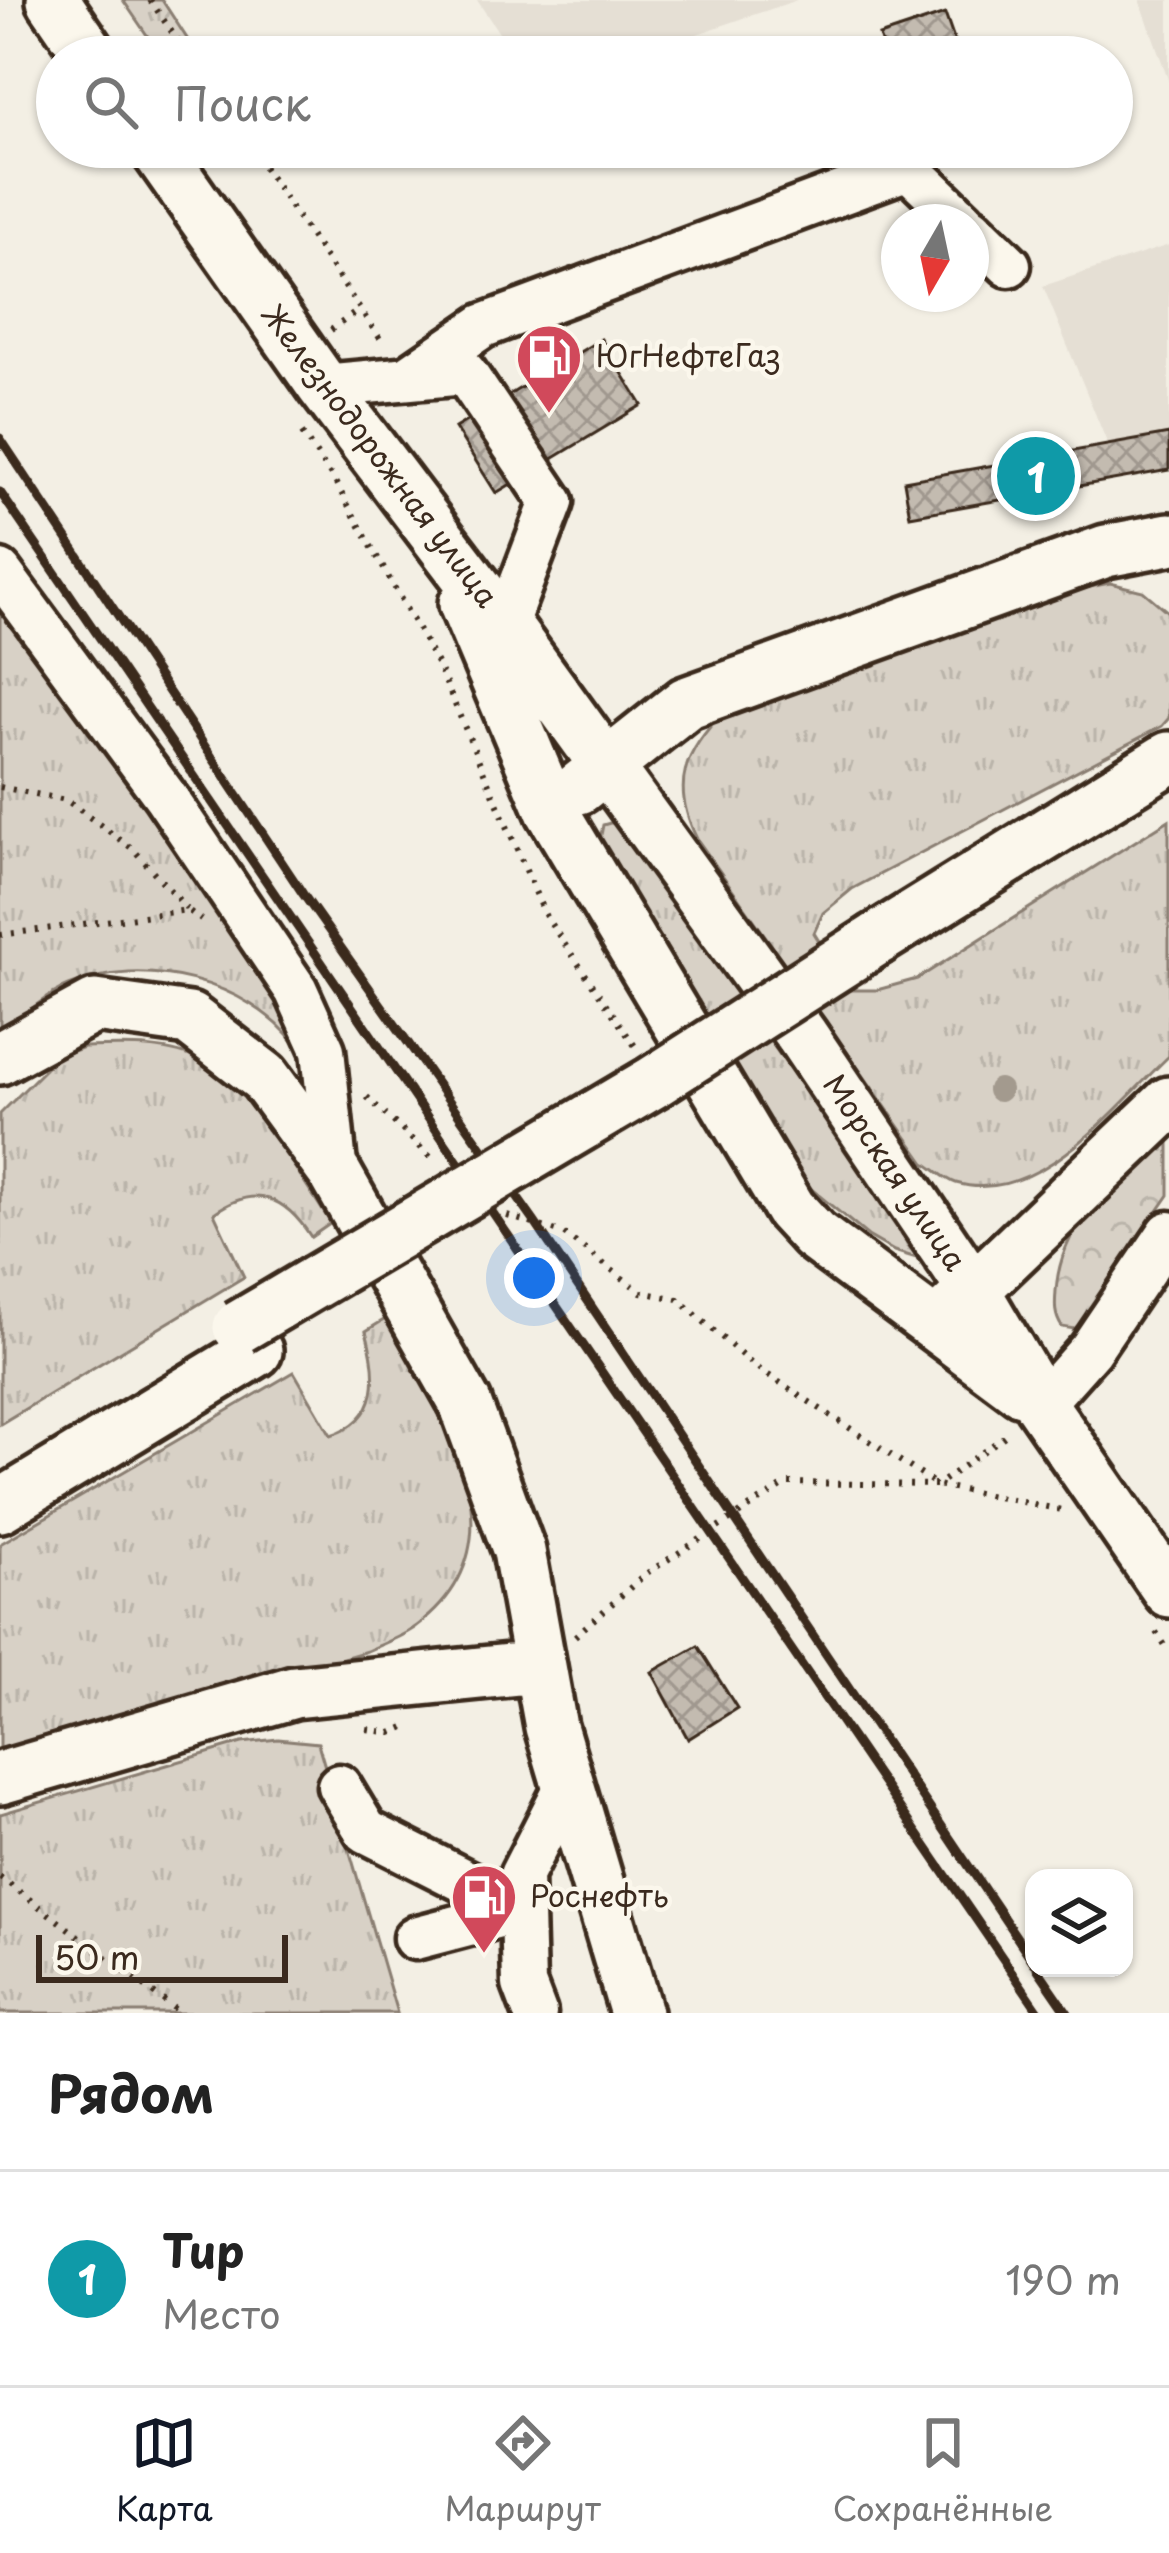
<!DOCTYPE html>
<html lang="ru">
<head>
<meta charset="utf-8">
<style>
	:root { --surface:#fff; --page:#f6f6f6; --text:#222; --muted:#767676; --line:#e0e0e0; --accent:#111827 }
	body { margin:0; font-family:"Playpen Sans",sans-serif; background:var(--page); color:var(--text) }
	.controls { position:absolute; right:36px; bottom:36px; display:grid; overflow:hidden; border-radius:24px; box-shadow:0 3px 9px #0004 }
	.controls button { width:108px; height:108px; display:grid; place-items:center; padding:0; border:0; border-bottom:3px solid var(--line); background:var(--surface); color:var(--text); font:60px sans-serif }
	.compass { position:absolute; left:881px; top:204px; width:108px; height:108px; border-radius:50%; background:var(--surface); box-shadow:0 3px 9px #0004; rotate:189deg }
	.scale { position:absolute; left:36px; bottom:30px; width:252px; box-sizing:border-box; padding-left:12px; border:6px solid #3b2a1e; border-top:0; font-size:33px; line-height:42px; white-space:nowrap; color:#3b2a1e; -webkit-text-stroke:9px #fbf7ec; paint-order:stroke }
	.you { position:absolute; left:534px; top:1278px; width:42px; height:42px; margin:-30px; border:9px solid #fff; border-radius:50%; background:#1a73e8; box-shadow:0 0 0 18px #1a73e833 }
	.badge { display:grid; place-items:center; width:78px; height:78px; border-radius:50%; background:var(--accent); color:#fff; font-size:39px; font-weight:700 }
	.pin { position:absolute; translate:-50% -50%; border:6px solid #fff; box-shadow:0 3px 12px #0006 }
	.list { margin:0; padding:0; list-style:none }
	h2 { display:flex; justify-content:space-between; align-items:center; height:156px; margin:0; padding:0 48px; font-size:51px }
	h2 small { font-size:39px; font-weight:400; color:var(--muted) }
	.list li { display:grid; grid-template-columns:78px 1fr auto; gap:36px; align-items:center; box-sizing:border-box; height:216px; padding:0 48px; border-top:3px solid var(--line) }
	.list b { display:block; font-size:45px; white-space:nowrap }
	.list p { margin:0; font-size:39px; white-space:nowrap; color:var(--muted) }
	.list em { font-size:39px; font-style:normal; color:var(--muted) }
	.icon { flex:none; width:66px; height:66px; fill:none; stroke:currentColor; stroke-width:2; stroke-linecap:round; stroke-linejoin:round }
	.map { position:relative; flex:none; width:1169px; height:2013px; overflow:hidden }
	.search { position:absolute; background:var(--surface); box-shadow:0 3px 9px #0004; left:36px; right:36px; top:36px; height:132px; display:flex; align-items:center; gap:30px; box-sizing:border-box; padding:0 42px; border-radius:66px; color:var(--muted); font-size:45px }
	.sheet { height:372px; background:var(--surface) }
	nav { display:flex; justify-content:space-around; align-items:center; box-sizing:border-box; height:168px; border-top:3px solid var(--line); background:var(--surface); font-size:33px; color:var(--muted) }
	nav a { display:grid; justify-items:center; gap:6px }
	nav .on { color:var(--accent) }
	.map>svg:first-child { display:block }
</style>
</head>
<body>
<div class="map">
<svg width="1169" height="2013" viewBox="0 0 1169 2013">
	<defs>
		<pattern id="grass-tufts" width="24" height="20" patternUnits="userSpaceOnUse" patternTransform="scale(3)"><rect width="24" height="20" fill="#d8d1c6"/><path d="M3 7l-1-3M5 7V3M7 7l1-3M15 17l-1-3M17 17v-4M19 17l1-3" fill="none" stroke="#bab4aa"/></pattern>
		<pattern id="forest-crowns" width="20" height="18" patternUnits="userSpaceOnUse" patternTransform="scale(3)"><rect width="20" height="18" fill="#d8d1c6"/><path d="M2 6a3 3 0 1 1 6 0M12 15a3 3 0 1 1 6 0" fill="none" stroke="#bab4aa"/></pattern>
		<pattern id="building-cross-hatch" width="8" height="8" patternUnits="userSpaceOnUse" patternTransform="scale(3)"><rect width="8" height="8" fill="#c3bbb0"/><path d="M0 0l8 8M0 8l8-8" fill="none" stroke="#a0988f"/></pattern>
	</defs>
	<rect width="100%" height="100%" fill="#f3efe4"/>
	<filter id="ink" filterUnits="userSpaceOnUse"><feTurbulence type="fractalNoise" baseFrequency=".00833" numOctaves="2"/><feDisplacementMap in="SourceGraphic" scale="24" xChannelSelector="R" yChannelSelector="G"/><feConvolveMatrix kernelMatrix="1 2 1 2 8 2 1 2 1" color-interpolation-filters="sRGB"/></filter>
	<g filter="url(#ink)">
		<path fill="#e5dfd4" d="M477,0H797L630,57H515Z
			M1140,0H1169V82Z
			M1169,245V470L910,516L904,481L1108,445L1043,286Z"/>
		<path fill="url(#grass-tufts)" stroke="#8a7e72" stroke-width="3" d="M123,0H162L199,57H162Z
			M1110,583L1143,591L1169,613V718L1162,726L852,889L823,913L814,933L849,990H877L917,979L1169,820V1056C1116,1106 1039,1207 956,1183C946,1180 935,1169 925,1163L697,839C670,784 684,754 724,711L1074,590Z
			M0,599L259,948L314,1079C309,1069 304,1056 297,1046C248,980 143,955 69,986C44,996 21,1017 0,1034Z
			M610,823H618L923,1260L894,1251L868,1236L804,1183L593,875L603,825Z
			M83,1047C121,1046 169,1043 203,1062C252,1089 299,1176 331,1223L311,1237C285,1196 255,1184 214,1213L244,1277L0,1424V1114L57,1057Z
			M387,1318C439,1409 532,1540 417,1626C403,1637 383,1643 367,1651L0,1759V1544L294,1372L331,1435C382,1419 378,1374 366,1331Z
			M278,1739L318,1743L397,2013H0V1814L242,1743Z"/>
		<path fill="url(#forest-crowns)" stroke="#8a7e72" stroke-width="3" d="M1169,1131V1195L1080,1324L1074,1329L1062,1327C1054,1315 1055,1305 1056,1291C1061,1217 1119,1178 1169,1131Z"/>
		<path fill="url(#building-cross-hatch)" stroke="#3b2a1e" stroke-width="3" d="M945,14L960,57H886L879,36Z
			M601,339L642,405L496,493L455,428Z
			M1169,434V470L910,516L904,481Z
			M698,1646L737,1708L688,1739L652,1672Z"/>
		<g fill="none" stroke-linecap="round" stroke-linejoin="round">
			<g stroke="#3b2a1e" stroke-width="51">
				<path id="minor" d="M971,228L1009,265
					M407,378L483,326L908,168L964,222
					M323,386L465,373L552,502L505,626
					M0,572L165,796L296,990L323,1050L336,1175
					M1041,1405L1090,1350L1169,1233
					M339,1786L366,1831L522,1910
					M415,1938L522,1910
					M535,2013L524,1984L521,1875L567,1785"/>
			</g>
			<g stroke="#3b2a1e" stroke-width="60">
				<path id="major" d="M53,0L92,57
					M155,147L323,386L505,626L802,1036L974,1291L1041,1405L1169,1591
					M465,604L552,811L790,1209L814,1235L1022,1390
					M579,788L686,703L1106,551L1169,539
					M877,939L1169,758
					M0,1058L95,1006L189,1019L264,1077L336,1175L465,1403L519,1551L551,1727L636,2013
					M948,1314L1169,1103
					M0,1506L256,1351
					M0,1778L294,1692L539,1667"/>
			</g>
			<path stroke="#3b2a1e" stroke-width="6" stroke-dasharray="3 9" stroke-linecap="butt" d="M150,0L189,57
				M250,147L383,343
				M331,330L359,310
				M302,433L334,480L438,665L546,917L635,1046
				M0,787L66,800L133,849L188,910
				M0,935L188,910L201,920
				M367,1097L436,1162
				M507,1216L563,1233L641,1292L678,1299L753,1365L937,1485L1062,1510
				M1156,1632L1169,1651
				M575,1636L647,1573L788,1483L937,1485L1009,1433
				M367,1729L391,1733L412,1724
				M0,1877L180,2013"/>
			<use href="#minor" stroke="#fbf7ec" stroke-width="42"/>
			<use href="#major" stroke="#fbf7ec" stroke-width="51"/>
			<path stroke="#3b2a1e" stroke-width="9" d="M0,438L303,894L534,1221L1034,1963
				M0,492L1040,2013
				M1037,1968L1068,2013"/>
			<g stroke="#3b2a1e" stroke-width="60" stroke-linecap="butt">
				<path id="major-bridge" d="M239,1327L652,1083L877,939"/>
			</g>
			<use href="#major-bridge" stroke="#fbf7ec" stroke-width="51"/>
		</g>
		<circle fill="#a39a8e" cx="999" cy="1090" r="12"/>
	</g>
	<defs>
		<g id="fuel-pin" transform="scale(3.45)"><path d="M0 17L-7.5 6A9.5 9.5 0 1 1 7.5 6Z" fill="#d1495b" stroke="#fbf7ec"/><path d="M-5.5-6h7V0h2V4h1.3V-2.5L3-4.5l.8-.8L6-3V5H2.5V1h-1V6h-7ZM-4.2-4.7v3.2H.2V-4.7Z" fill="#fff"/></g>
	</defs>
	<g fill-rule="evenodd">
		<use href="#fuel-pin" x="549" y="357"/>
		<use href="#fuel-pin" x="484" y="1897"/>
	</g>
	<g text-anchor="middle" stroke-width="9" stroke-linejoin="round" paint-order="stroke">
		<g font-size="30" fill="#3b2a1e" stroke="#fbf7ec" text-anchor="start">
			<text x="596" y="367">ЮгНефтеГаз</text>
			<text x="530" y="1907">Роснефть</text>
		</g>
		<g font-size="30" fill="#3b2a1e" stroke="#fbf7ec">
			<text transform="translate(379 456) rotate(53)" y="10">Железнодорожная улица</text>
			<text transform="translate(894 1173) rotate(56)" y="10">Морская улица</text>
		</g>
	</g>
</svg>
<div class="controls">
<button><svg class="icon" aria-label="layers" viewBox="0 0 24 24"><path d="M12 4l9 5-9 5-9-5zM3 14l9 5 9-5"/></svg></button>
</div>
<svg class="compass" viewBox="-18 -18 36 36"><path d="M0-13l5 13h-10z" fill="#e53935"/><path d="M0 13l5-13h-10z" fill="#767676"/></svg>
<div class="scale">50 m</div>
<div class="you"></div>
<div class="pin badge" style="left:1036px;top:476px;background:#0f9aa8">1</div>
<div class="search"><svg class="icon" aria-label="search" viewBox="0 0 24 24"><circle cx="10" cy="10" r="6"/><path d="M15 15l6 6"/></svg>Поиск</div>
</div>
<section class="sheet">
<h2>Рядом<small></small></h2>
<ul class="list">
<li><span class="badge" style="background:#0f9aa8">1</span><div><b>Тир</b><p>Место</p></div><em>190 m</em></li>
</ul>
</section>
<nav>
<a class="on"><svg class="icon" aria-label="map" viewBox="0 0 24 24"><path d="M3 6l6-2 6 2 6-2v14l-6 2-6-2-6 2zM9 4v14M15 6v14"/></svg>Карта</a>
<a><svg class="icon" aria-label="directions" viewBox="0 0 24 24"><path d="M12 3l9 9-9 9-9-9zM9 14v-3h6M13 9l2 2-2 2"/></svg>Маршрут</a>
<a><svg class="icon" aria-label="saved" viewBox="0 0 24 24"><path d="M7 4h10v16l-5-4-5 4z"/></svg>Сохранённые</a>
</nav>
</body>
</html>
